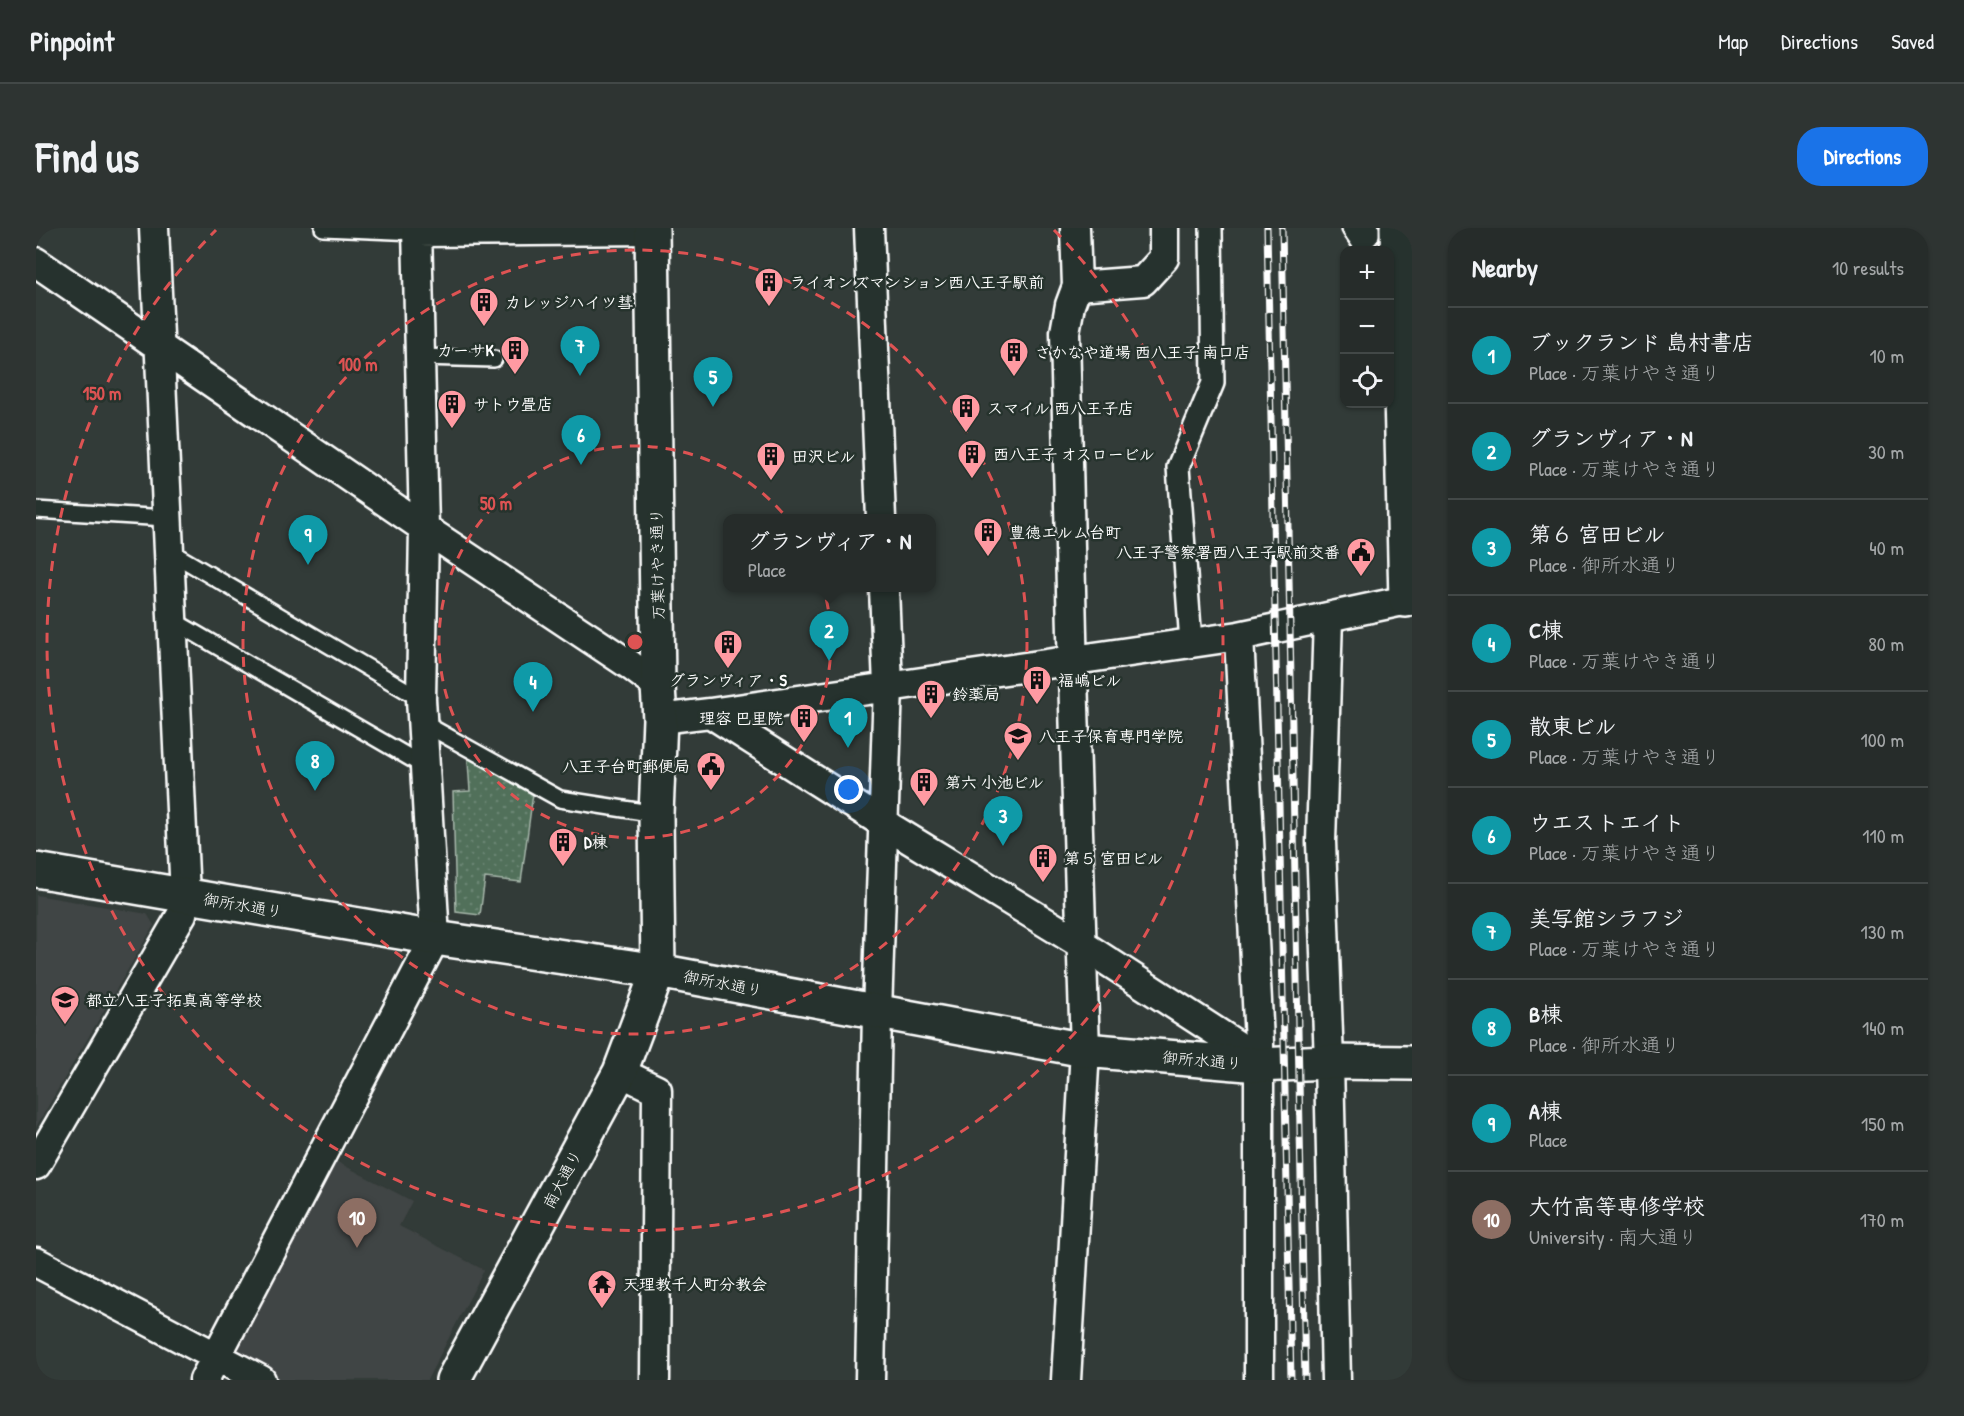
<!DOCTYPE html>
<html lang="en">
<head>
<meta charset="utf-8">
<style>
	:root { --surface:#262c2a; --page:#2e3432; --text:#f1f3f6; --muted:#a4a7a8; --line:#424847; --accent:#1a73e8 }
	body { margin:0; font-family:"Patrick Hand","Klee One",sans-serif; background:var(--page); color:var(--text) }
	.controls { position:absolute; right:18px; top:18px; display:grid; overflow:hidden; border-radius:12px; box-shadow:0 2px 4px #0004 }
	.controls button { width:54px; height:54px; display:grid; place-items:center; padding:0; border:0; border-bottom:2px solid var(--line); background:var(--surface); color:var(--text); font:30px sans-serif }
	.you { position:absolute; left:813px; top:562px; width:21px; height:21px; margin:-15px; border:4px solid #fff; border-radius:50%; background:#1a73e8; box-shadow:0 0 0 9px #1a73e833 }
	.badge { display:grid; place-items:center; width:39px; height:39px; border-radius:50%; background:var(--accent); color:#fff; font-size:20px; font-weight:700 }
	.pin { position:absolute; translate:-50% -50px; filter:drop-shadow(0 2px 3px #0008) }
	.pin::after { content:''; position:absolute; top:32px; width:21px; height:18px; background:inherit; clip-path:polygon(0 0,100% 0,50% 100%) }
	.popup { position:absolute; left:687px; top:286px; width:213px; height:78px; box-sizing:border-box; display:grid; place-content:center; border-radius:12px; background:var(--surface); filter:drop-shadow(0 2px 4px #0005); font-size:20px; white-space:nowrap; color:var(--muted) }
	.popup b { font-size:22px; color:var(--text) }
	.popup::after { content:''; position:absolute; left:50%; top:100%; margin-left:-12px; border:12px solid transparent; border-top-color:var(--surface) }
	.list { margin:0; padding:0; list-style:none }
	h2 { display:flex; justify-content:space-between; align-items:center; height:78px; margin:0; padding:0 24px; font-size:26px }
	h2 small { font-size:20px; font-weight:400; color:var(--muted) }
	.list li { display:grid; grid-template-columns:39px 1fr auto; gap:18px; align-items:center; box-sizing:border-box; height:96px; padding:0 24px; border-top:2px solid var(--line) }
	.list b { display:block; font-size:22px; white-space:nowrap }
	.list p { margin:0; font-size:20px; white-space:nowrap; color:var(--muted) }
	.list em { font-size:20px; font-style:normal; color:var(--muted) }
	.icon { flex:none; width:33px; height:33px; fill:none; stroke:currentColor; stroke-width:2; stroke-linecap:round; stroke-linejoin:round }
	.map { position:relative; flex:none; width:1376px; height:1152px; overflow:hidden; border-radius:24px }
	header { display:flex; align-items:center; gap:36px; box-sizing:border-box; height:84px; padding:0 30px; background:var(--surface); border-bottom:2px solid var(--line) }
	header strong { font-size:28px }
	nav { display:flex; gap:33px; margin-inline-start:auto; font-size:21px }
	.intro { display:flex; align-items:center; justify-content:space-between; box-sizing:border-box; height:144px; padding:0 36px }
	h1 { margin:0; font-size:42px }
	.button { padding:15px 27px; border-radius:24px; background:var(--accent); color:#fff; font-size:21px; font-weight:700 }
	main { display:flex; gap:36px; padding:0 36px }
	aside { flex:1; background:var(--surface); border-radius:24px; box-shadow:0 2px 4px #0004 }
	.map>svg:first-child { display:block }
</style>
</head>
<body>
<header>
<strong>Pinpoint</strong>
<nav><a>Map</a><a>Directions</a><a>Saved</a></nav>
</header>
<div class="intro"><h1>Find us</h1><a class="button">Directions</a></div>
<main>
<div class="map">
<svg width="1376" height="1152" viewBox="0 0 1376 1152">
	<defs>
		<pattern id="park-dots" width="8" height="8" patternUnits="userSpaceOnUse" patternTransform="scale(1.5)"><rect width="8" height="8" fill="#51705a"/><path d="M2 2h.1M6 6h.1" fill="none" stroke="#6b8573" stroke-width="1.8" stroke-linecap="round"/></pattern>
	</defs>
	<rect width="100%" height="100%" fill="#323b38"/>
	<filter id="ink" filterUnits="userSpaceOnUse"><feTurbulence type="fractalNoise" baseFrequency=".0167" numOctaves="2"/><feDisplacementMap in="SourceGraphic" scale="12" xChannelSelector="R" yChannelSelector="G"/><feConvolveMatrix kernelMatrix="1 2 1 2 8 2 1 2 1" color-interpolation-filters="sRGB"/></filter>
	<g filter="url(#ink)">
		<path fill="#414545" d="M0,667L111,686L118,697L0,899Z
			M286,926L376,973L363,998L448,1042L391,1152H225L180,1129Z"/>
		<path fill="url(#park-dots)" stroke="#a8b8ac" stroke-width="1.5" d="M431,519L498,558L485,654L449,650L444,687L420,684L417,564L434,563Z"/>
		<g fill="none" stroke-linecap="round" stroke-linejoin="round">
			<g stroke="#fff" stroke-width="20">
				<path id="service" d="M287,0L381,4
					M384,129L458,131
					M0,282L130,290
					M133,323L385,471
					M136,392L388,538
					M387,495L524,571L620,586"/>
			</g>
			<g stroke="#fff" stroke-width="26">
				<path id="pedestrian" d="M1317,0L1326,13L1332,7V0
					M1155,414L1142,239L1177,155L1175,0"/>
			</g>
			<g stroke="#fff" stroke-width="33">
				<path id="minor" d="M833,0L845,290
					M381,4L616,2
					M0,34L388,300L594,437L622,458
					M1041,58L1107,53L1128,30V0
					M1292,390L1285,614L1293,834L1300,1152
					M1203,408L1223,814V1152
					M674,485L1203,408L1376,371
					M624,491L674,485L847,595L1045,716L1199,816L1223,837
					M584,844L621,862L619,1152
					M0,937L146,686L149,668L118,0
					M0,1034L225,1152
					M168,1152L399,710L385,471L388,300L381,0
					M834,1152L841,784L852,458L848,360
					M1030,1152L1049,822L1037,448L1029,104L1034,77L1041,58L1039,0"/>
			</g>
			<g stroke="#fff" stroke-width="38">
				<path id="tertiary" d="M1361,0L1370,372
					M0,642L399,710L622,743L1049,822L1223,837L1293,834L1376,835
					M417,1152L584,844L622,743L620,586L624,491L622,458L616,0"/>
			</g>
			<use href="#service" stroke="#26332d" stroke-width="15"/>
			<use href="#pedestrian" stroke="#26332d" stroke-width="21"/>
			<use href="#minor" stroke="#26332d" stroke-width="28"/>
			<use href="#tertiary" stroke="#26332d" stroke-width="33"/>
			<g stroke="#fff" stroke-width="7">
				<path id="rail" d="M1231,0L1255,1152
					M1246,0L1269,1152"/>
			</g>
			<use href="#rail" stroke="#26332d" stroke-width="4.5" stroke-dasharray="14" stroke-linecap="butt"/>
		</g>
	</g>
	<g fill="none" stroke="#de5353" stroke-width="3" stroke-dasharray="10 8">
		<circle cx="599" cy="414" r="196"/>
		<circle cx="599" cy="414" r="392"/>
		<path d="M1018 2A588 588 0 1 1 180 2"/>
	</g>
	<defs>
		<g id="building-pin" transform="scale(1.5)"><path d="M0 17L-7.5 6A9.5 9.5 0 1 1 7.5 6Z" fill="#ff9aa2" stroke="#26332d"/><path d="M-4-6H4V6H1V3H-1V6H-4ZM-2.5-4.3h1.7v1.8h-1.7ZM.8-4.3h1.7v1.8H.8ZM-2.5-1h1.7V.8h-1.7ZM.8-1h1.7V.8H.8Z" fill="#111"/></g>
		<g id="civic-pin" transform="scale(1.5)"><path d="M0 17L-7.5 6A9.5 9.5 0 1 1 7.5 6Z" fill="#ff9aa2" stroke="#26332d"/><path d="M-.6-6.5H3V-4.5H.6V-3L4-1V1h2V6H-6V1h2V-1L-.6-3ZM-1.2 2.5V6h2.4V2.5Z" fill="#111"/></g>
		<g id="university-pin" transform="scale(1.5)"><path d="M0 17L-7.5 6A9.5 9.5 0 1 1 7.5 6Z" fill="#ff9aa2" stroke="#26332d"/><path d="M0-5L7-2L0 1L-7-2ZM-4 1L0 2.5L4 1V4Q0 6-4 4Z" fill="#111"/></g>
		<g id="school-pin" transform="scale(1.5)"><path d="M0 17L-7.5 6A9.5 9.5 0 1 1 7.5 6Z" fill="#ff9aa2" stroke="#26332d"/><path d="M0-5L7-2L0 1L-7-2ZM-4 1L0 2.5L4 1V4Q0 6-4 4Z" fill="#111"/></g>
		<g id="temple-pin" transform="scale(1.5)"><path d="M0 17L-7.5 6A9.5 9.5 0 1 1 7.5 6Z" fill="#ff9aa2" stroke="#26332d"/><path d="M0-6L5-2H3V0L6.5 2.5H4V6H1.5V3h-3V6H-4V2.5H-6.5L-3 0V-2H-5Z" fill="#111"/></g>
	</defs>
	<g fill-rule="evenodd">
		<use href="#building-pin" x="733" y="54"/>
		<use href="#building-pin" x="448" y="74"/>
		<use href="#building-pin" x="479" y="122"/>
		<use href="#building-pin" x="978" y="124"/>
		<use href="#building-pin" x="416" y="176"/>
		<use href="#building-pin" x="930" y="180"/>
		<use href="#building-pin" x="936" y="226"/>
		<use href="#building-pin" x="735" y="228"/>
		<use href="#building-pin" x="952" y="304"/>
		<use href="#civic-pin" x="1325" y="324"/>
		<use href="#building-pin" x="692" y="416"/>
		<use href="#building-pin" x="1001" y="452"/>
		<use href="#building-pin" x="895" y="466"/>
		<use href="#building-pin" x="768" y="490"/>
		<use href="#university-pin" x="982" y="508"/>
		<use href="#civic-pin" x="675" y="538"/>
		<use href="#building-pin" x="888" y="554"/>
		<use href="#building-pin" x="527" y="614"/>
		<use href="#building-pin" x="1007" y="630"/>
		<use href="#school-pin" x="29" y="772"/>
		<use href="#temple-pin" x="566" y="1056"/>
	</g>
	<g text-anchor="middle" stroke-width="5" stroke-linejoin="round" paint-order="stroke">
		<g font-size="16" font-weight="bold" fill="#fff" stroke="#26332d" text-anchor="start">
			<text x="754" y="60">ライオンズマンション西八王子駅前</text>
			<text x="469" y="80">カレッジハイツ彗</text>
			<text x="458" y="128" text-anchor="end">カーサK</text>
			<text x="999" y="130">さかなや道場 西八王子 南口店</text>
			<text x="437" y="182">サトウ畳店</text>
			<text x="951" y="186">スマイル 西八王子店</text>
			<text x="957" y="232">西八王子 オスロービル</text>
			<text x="756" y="234">田沢ビル</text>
			<text x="973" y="310">豊徳エルム台町</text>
			<text x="1304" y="330" text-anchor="end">八王子警察署西八王子駅前交番</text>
			<text x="692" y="458" text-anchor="middle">グランヴィア・S</text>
			<text x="1022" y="458">福嶋ビル</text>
			<text x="916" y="472">鈴薬局</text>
			<text x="747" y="496" text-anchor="end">理容 巴里院</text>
			<text x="1003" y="514">八王子保育専門学院</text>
			<text x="654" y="544" text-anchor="end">八王子台町郵便局</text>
			<text x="909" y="560">第六 小池ビル</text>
			<text x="548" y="620">D棟</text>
			<text x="1028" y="636">第５ 宮田ビル</text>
			<text x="50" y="778">都立八王子拓真高等学校</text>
			<text x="587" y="1062">天理教千人町分教会</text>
		</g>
		<g font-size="16" fill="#fff" stroke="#26332d">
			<text transform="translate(621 336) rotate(-91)" y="6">万葉けやき通り</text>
			<text transform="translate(207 677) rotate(10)" y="6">御所水通り</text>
			<text transform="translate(687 755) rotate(11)" y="6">御所水通り</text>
			<text transform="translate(1166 832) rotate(5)" y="6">御所水通り</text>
			<text transform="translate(526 951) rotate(-62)" y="6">南大通り</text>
		</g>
	</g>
	<circle cx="599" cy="414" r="9" fill="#de5353" stroke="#26332d" stroke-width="3"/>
	<g font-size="18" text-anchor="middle" font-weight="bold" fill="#de5353" stroke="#26332d" stroke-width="5" stroke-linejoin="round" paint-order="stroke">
		<text x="322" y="143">100 m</text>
		<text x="66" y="172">150 m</text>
		<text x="460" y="282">50 m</text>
	</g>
</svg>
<div class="controls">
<button>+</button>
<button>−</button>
<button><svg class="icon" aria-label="locate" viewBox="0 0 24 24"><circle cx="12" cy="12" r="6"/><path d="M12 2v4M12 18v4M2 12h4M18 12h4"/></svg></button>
</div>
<div class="you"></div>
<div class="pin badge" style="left:812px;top:520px;background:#0f9aa8">1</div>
<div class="pin badge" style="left:793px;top:433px;background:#0f9aa8">2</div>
<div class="popup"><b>グランヴィア・N</b>Place</div>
<div class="pin badge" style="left:967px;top:618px;background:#0f9aa8">3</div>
<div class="pin badge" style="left:497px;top:484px;background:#0f9aa8">4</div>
<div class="pin badge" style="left:677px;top:179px;background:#0f9aa8">5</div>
<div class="pin badge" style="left:545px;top:237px;background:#0f9aa8">6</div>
<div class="pin badge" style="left:544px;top:148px;background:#0f9aa8">7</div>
<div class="pin badge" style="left:279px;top:563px;background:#0f9aa8">8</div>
<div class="pin badge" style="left:272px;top:337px;background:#0f9aa8">9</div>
<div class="pin badge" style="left:321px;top:1020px;background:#8d6e63">10</div>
</div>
<aside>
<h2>Nearby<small>10 results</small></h2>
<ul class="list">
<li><span class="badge" style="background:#0f9aa8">1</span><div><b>ブックランド 島村書店</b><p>Place · 万葉けやき通り</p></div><em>10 m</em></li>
<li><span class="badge" style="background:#0f9aa8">2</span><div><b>グランヴィア・N</b><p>Place · 万葉けやき通り</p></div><em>30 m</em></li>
<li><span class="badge" style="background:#0f9aa8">3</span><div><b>第６ 宮田ビル</b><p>Place · 御所水通り</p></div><em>40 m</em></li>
<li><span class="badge" style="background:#0f9aa8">4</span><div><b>C棟</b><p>Place · 万葉けやき通り</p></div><em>80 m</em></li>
<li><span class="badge" style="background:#0f9aa8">5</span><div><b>散東ビル</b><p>Place · 万葉けやき通り</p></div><em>100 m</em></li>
<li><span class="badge" style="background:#0f9aa8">6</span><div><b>ウエストエイト</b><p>Place · 万葉けやき通り</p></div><em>110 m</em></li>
<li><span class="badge" style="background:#0f9aa8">7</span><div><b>美写館シラフジ</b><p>Place · 万葉けやき通り</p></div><em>130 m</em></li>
<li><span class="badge" style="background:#0f9aa8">8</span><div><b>B棟</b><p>Place · 御所水通り</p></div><em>140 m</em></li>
<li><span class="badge" style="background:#0f9aa8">9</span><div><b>A棟</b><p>Place</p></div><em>150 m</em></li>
<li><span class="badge" style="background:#8d6e63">10</span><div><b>大竹高等専修学校</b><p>University · 南大通り</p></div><em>170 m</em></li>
</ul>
</aside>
</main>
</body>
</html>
